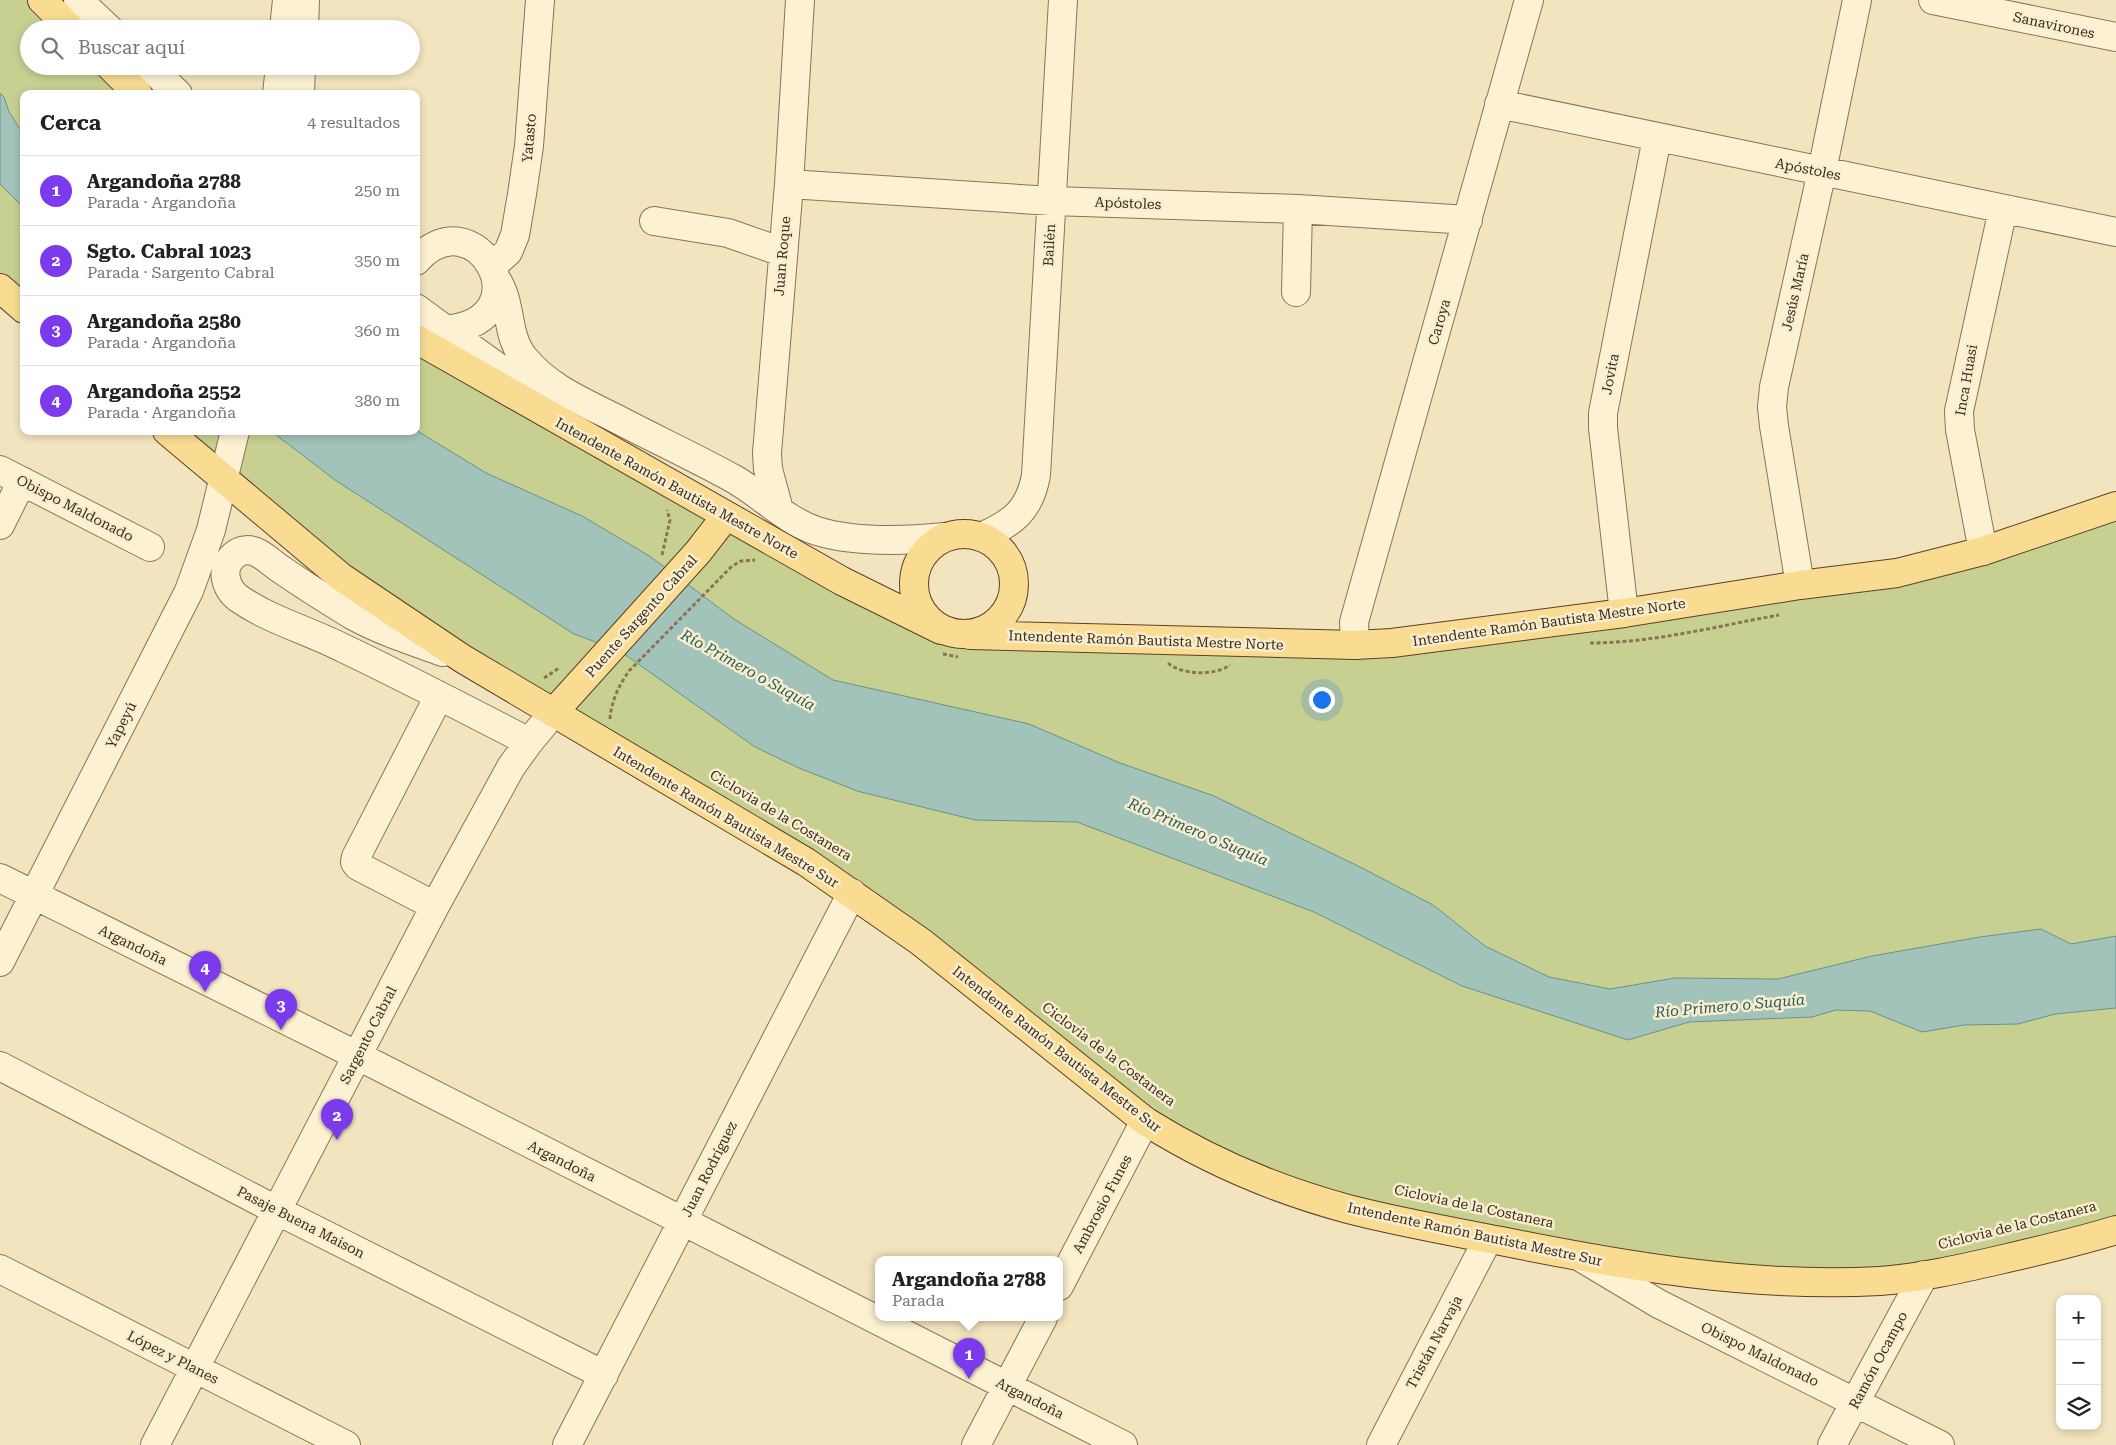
<!DOCTYPE html>
<html lang="es">
<head>
<meta charset="utf-8">
<style>
	:root { --surface:#fff; --page:#f2f2f2; --text:#222; --muted:#767676; --line:#e0e0e0; --accent:#7c3aed }
	body { margin:0; font-family:"Roboto Serif",serif; background:var(--page); color:var(--text) }
	.controls { position:absolute; right:15px; bottom:15px; display:grid; overflow:hidden; border-radius:10px; box-shadow:0 2px 8px #0003 }
	.controls button { width:45px; height:45px; display:grid; place-items:center; padding:0; border:0; border-bottom:1px solid var(--line); background:var(--surface); color:var(--text); font:25px sans-serif }
	.you { position:absolute; left:1321px; top:699px; width:18px; height:18px; margin:-12px; border:4px solid #fff; border-radius:50%; background:#1a73e8; box-shadow:0 0 0 8px #1a73e833 }
	.badge { display:grid; place-items:center; width:32px; height:32px; border-radius:50%; background:var(--accent); color:#fff; font-size:16px; font-weight:700 }
	.pin { position:absolute; translate:-50% -41px; filter:drop-shadow(0 1px 2px #0008) }
	.pin::after { content:''; position:absolute; top:26px; width:18px; height:15px; background:inherit; clip-path:polygon(0 0,100% 0,50% 100%) }
	.popup { position:absolute; left:875px; top:1256px; width:188px; height:65px; box-sizing:border-box; display:grid; place-content:center; border-radius:10px; background:var(--surface); filter:drop-shadow(0 1px 4px #0005); font-size:16px; white-space:nowrap; color:var(--muted) }
	.popup b { font-size:19px; color:var(--text) }
	.popup::after { content:''; position:absolute; left:50%; top:100%; margin-left:-10px; border:10px solid transparent; border-top-color:var(--surface) }
	.list { margin:0; padding:0; list-style:none }
	h2 { display:flex; justify-content:space-between; align-items:center; height:65px; margin:0; padding:0 20px; font-size:21px }
	h2 small { font-size:16px; font-weight:400; color:var(--muted) }
	.list li { display:grid; grid-template-columns:32px 1fr auto; gap:15px; align-items:center; box-sizing:border-box; height:70px; padding:0 20px; border-top:1px solid var(--line) }
	.list b { display:block; font-size:19px; white-space:nowrap }
	.list p { margin:0; font-size:16px; white-space:nowrap; color:var(--muted) }
	.list em { font-size:16px; font-style:normal; color:var(--muted) }
	.icon { flex:none; width:28px; height:28px; fill:none; stroke:currentColor; stroke-width:2; stroke-linecap:round; stroke-linejoin:round }
	.map { position:relative; flex:none; width:2116px; height:1445px; overflow:hidden }
	.search { position:absolute; background:var(--surface); box-shadow:0 2px 8px #0003; left:20px; top:20px; width:400px; height:55px; display:flex; align-items:center; gap:12px; box-sizing:border-box; padding:0 18px; border-radius:28px; color:var(--muted); font-size:19px }
	.panel { position:absolute; background:var(--surface); box-shadow:0 2px 8px #0003; left:20px; top:90px; width:400px; height:345px; border-radius:10px }
	.map>svg:first-child { display:block }
</style>
</head>
<body>
<div class="map">
<svg width="2116" height="1445" viewBox="0 0 2116 1445">
	<rect width="100%" height="100%" fill="#f1e4be"/>
	<path fill="#c7d091" d="M0,0H42L71,29H29V66H110L138,94H24V135L9,112L4,97L0,93Z
		M0,184L24,208V309L0,288Z
		M416,339L929,621L970,635L1355,645L1800,585L2116,506V936L2071,944L2041,929L1872,956L1778,979L1675,978L1610,989L1549,977L1485,946L1433,905L1360,867L1214,796L1120,763L1029,724L833,680L734,619L651,557L582,516L486,473L416,430Z
		M167,431H271L335,480L441,547L620,651L755,747L799,768L857,791L975,820L1077,822L1314,912L1462,986L1628,1040L1689,1022L1812,1017L1836,1010L1870,1011L1922,1032L1964,1025L2018,1024L2054,1014L2116,1008V1230L1833,1281L1412,1223L1199,1151L921,942L463,659Z"/>
	<path fill="#a2c3ba" stroke="#689189" d="M0,93L4,97L9,112L24,135V208L0,184Z
		M416,430L486,473L582,516L651,557L734,619L833,680L1029,724L1120,763L1214,796L1360,867L1433,905L1485,946L1549,977L1610,989L1675,978L1778,979L1872,956L1980,937L2041,929L2071,944L2116,936V1008L2055,1014L2018,1024L1964,1025L1922,1032L1870,1011L1836,1010L1812,1017L1689,1022L1628,1040L1462,986L1314,912L1077,822L975,820L857,791L799,768L755,747L620,651L574,634L335,480L271,431Z"/>
	<g fill="none" stroke-linecap="round" stroke-linejoin="round">
		<g stroke="#8b7455" stroke-width="30">
			<path id="minor" d="M78,0L109,29
				M1933,0L2116,37
				M284,29L287,0
				M304,29L305,0
				M149,66L178,94
				M277,94L280,66
				M300,94L301,66
				M1499,104L2116,232
				M789,184L1052,201L1298,209L1468,220
				M654,221L728,233L782,252
				M416,261C475,194 547,319 446,330L416,308
				M492,266L508,252L515,235L522,194L529,146L540,0
				M496,279C513,304 505,336 525,359C548,387 581,401 613,417C653,438 694,457 734,479C762,495 786,521 817,531C856,543 905,541 945,537
				M1296,292L1298,209
				M446,330L542,399
				M0,470L150,547
				M779,510L768,469L767,453L789,184L800,0
				M0,525L22,481
				M981,537C1013,523 1030,510 1036,475L1063,0
				M1983,551L1960,430L1959,411L2003,209
				M1800,585L1774,426L1772,407L1774,387L1822,171L1857,0
				M1624,613L1603,428V413L1657,138
				M1355,645L1354,622L1529,0
				M443,652C412,641 381,631 352,615C329,601 305,586 282,570C274,565 266,557 258,553C240,543 222,561 226,579C228,588 233,595 241,600C272,621 310,631 343,648C406,678 467,710 529,742
				M0,878L358,1056L1123,1445
				M435,906L358,866L355,862L356,857L439,696
				M0,962L189,591L211,530L235,431
				M0,1066L276,1210L604,1375
				M1582,1258L1659,1304L1940,1445
				M0,1269L346,1445
				M1059,1286L1145,1121
				M155,1445L435,906L511,767L529,742L553,713
				M567,1445L852,893
				M976,1445L1043,1318
				M1381,1445L1488,1239
				M1832,1445L1924,1275"/>
		</g>
		<g stroke="#59412a" stroke-width="30">
			<path id="major" d="M42,0L71,29
				M110,66L138,94
				M0,288L24,309
				M416,339L842,581L941,630
				M167,431L341,577L463,659L806,862L921,942L1145,1121C1207,1160 1277,1190 1348,1209C1398,1222 1450,1231 1501,1241C1624,1266 1753,1288 1880,1281C1920,1278 1960,1269 1999,1260C2038,1251 2077,1242 2116,1230
				M914 584a50 50 0 1 1 100 0a50 50 0 1 1-100 0Z
				M970,635L1355,645L1392,643L1624,613L1800,585L1897,573L1983,551L2116,506
				M553,713L698,552L726,516"/>
		</g>
		<path stroke="#8b7455" stroke-width="3" stroke-dasharray="4 2.5" stroke-linecap="butt" d="M662,555L670,520L667,510
			M1590,643C1653,643 1717,626 1779,615
			M943,654L958,657
			M1168,663C1181,675 1215,676 1230,665
			M544,678L559,668
			M610,719C611,702 619,685 629,671L732,566L741,561L755,560"/>
		<use href="#minor" stroke="#fcf1d2" stroke-width="28"/>
		<use href="#major" stroke="#f9dc92" stroke-width="28"/>
	</g>
	<g text-anchor="middle" stroke-width="5" stroke-linejoin="round" paint-order="stroke">
		<g font-size="14" fill="#3a2b1b" stroke="#f8eecf">
			<text transform="translate(2054 25) rotate(12)" y="5">Sanavirones</text>
			<text transform="translate(529 138) rotate(-85)" y="5">Yatasto</text>
			<text transform="translate(1808 169) rotate(11)" y="5">Apóstoles</text>
			<text transform="translate(1128 203) rotate(2)" y="5">Apóstoles</text>
			<text transform="translate(1049 245) rotate(-87)" y="5">Bailén</text>
			<text transform="translate(782 256) rotate(-85)" y="5">Juan Roque</text>
			<text transform="translate(1795 292) rotate(-77)" y="5">Jesús María</text>
			<text transform="translate(1439 322) rotate(-74)" y="5">Caroya</text>
			<text transform="translate(1610 374) rotate(-79)" y="5">Jovita</text>
			<text transform="translate(1966 380) rotate(-80)" y="5">Inca Huasi</text>
			<text transform="translate(677 488) rotate(29)" y="5">Intendente Ramón Bautista Mestre Norte</text>
			<text transform="translate(75 508) rotate(27)" y="5">Obispo Maldonado</text>
			<text transform="translate(641 616) rotate(-48)" y="5">Puente Sargento Cabral</text>
			<text transform="translate(1549 622) rotate(-8)" y="5">Intendente Ramón Bautista Mestre Norte</text>
			<text transform="translate(1146 640) rotate(2)" y="5">Intendente Ramón Bautista Mestre Norte</text>
			<text transform="translate(121 725) rotate(-63)" y="5">Yapeyú</text>
			<text transform="translate(781 815) rotate(31)" y="5">Ciclovia de la Costanera</text>
			<text transform="translate(726 817) rotate(31)" y="5">Intendente Ramón Bautista Mestre Sur</text>
			<text transform="translate(133 945) rotate(26)" y="5">Argandoña</text>
			<text transform="translate(368 1035) rotate(-63)" y="5">Sargento Cabral</text>
			<text transform="translate(1057 1049) rotate(38)" y="5">Intendente Ramón Bautista Mestre Sur</text>
			<text transform="translate(1109 1054) rotate(37)" y="5">Ciclovia de la Costanera</text>
			<text transform="translate(562 1161) rotate(27)" y="5">Argandoña</text>
			<text transform="translate(709 1169) rotate(-63)" y="5">Juan Rodríguez</text>
			<text transform="translate(1102 1204) rotate(-62)" y="5">Ambrosio Funes</text>
			<text transform="translate(1474 1206) rotate(12)" y="5">Ciclovia de la Costanera</text>
			<text transform="translate(301 1222) rotate(27)" y="5">Pasaje Buena Maison</text>
			<text transform="translate(2017 1225) rotate(-14)" y="5">Ciclovia de la Costanera</text>
			<text transform="translate(1475 1234) rotate(12)" y="5">Intendente Ramón Bautista Mestre Sur</text>
			<text transform="translate(1434 1342) rotate(-62)" y="5">Tristán Narvaja</text>
			<text transform="translate(1760 1354) rotate(26)" y="5">Obispo Maldonado</text>
			<text transform="translate(173 1357) rotate(27)" y="5">López y Planes</text>
			<text transform="translate(1878 1360) rotate(-62)" y="5">Ramón Ocampo</text>
			<text transform="translate(1030 1398) rotate(27)" y="5">Argandoña</text>
		</g>
		<g font-size="15" font-style="italic" fill="#295b59" stroke="#f8eecf">
			<text transform="translate(748 670) rotate(29)" y="5">Río Primero o Suquía</text>
			<text transform="translate(1198 832) rotate(23)" y="5">Río Primero o Suquía</text>
			<text transform="translate(1730 1006) rotate(-5)" y="5">Río Primero o Suquía</text>
		</g>
	</g>
</svg>
<div class="controls">
<button>+</button>
<button>−</button>
<button><svg class="icon" aria-label="layers" viewBox="0 0 24 24"><path d="M12 4l9 5-9 5-9-5zM3 14l9 5 9-5"/></svg></button>
</div>
<div class="you"></div>
<div class="pin badge" style="left:969px;top:1379px">1</div>
<div class="popup"><b>Argandoña 2788</b>Parada</div>
<div class="pin badge" style="left:337px;top:1140px">2</div>
<div class="pin badge" style="left:281px;top:1030px">3</div>
<div class="pin badge" style="left:205px;top:992px">4</div>
<div class="search"><svg class="icon" aria-label="search" viewBox="0 0 24 24"><circle cx="10" cy="10" r="6"/><path d="M15 15l6 6"/></svg>Buscar aquí</div>
<section class="panel">
<h2>Cerca<small>4 resultados</small></h2>
<ul class="list">
<li><span class="badge">1</span><div><b>Argandoña 2788</b><p>Parada · Argandoña</p></div><em>250 m</em></li>
<li><span class="badge">2</span><div><b>Sgto. Cabral 1023</b><p>Parada · Sargento Cabral</p></div><em>350 m</em></li>
<li><span class="badge">3</span><div><b>Argandoña 2580</b><p>Parada · Argandoña</p></div><em>360 m</em></li>
<li><span class="badge">4</span><div><b>Argandoña 2552</b><p>Parada · Argandoña</p></div><em>380 m</em></li>
</ul>
</section>
</div>
</body>
</html>
